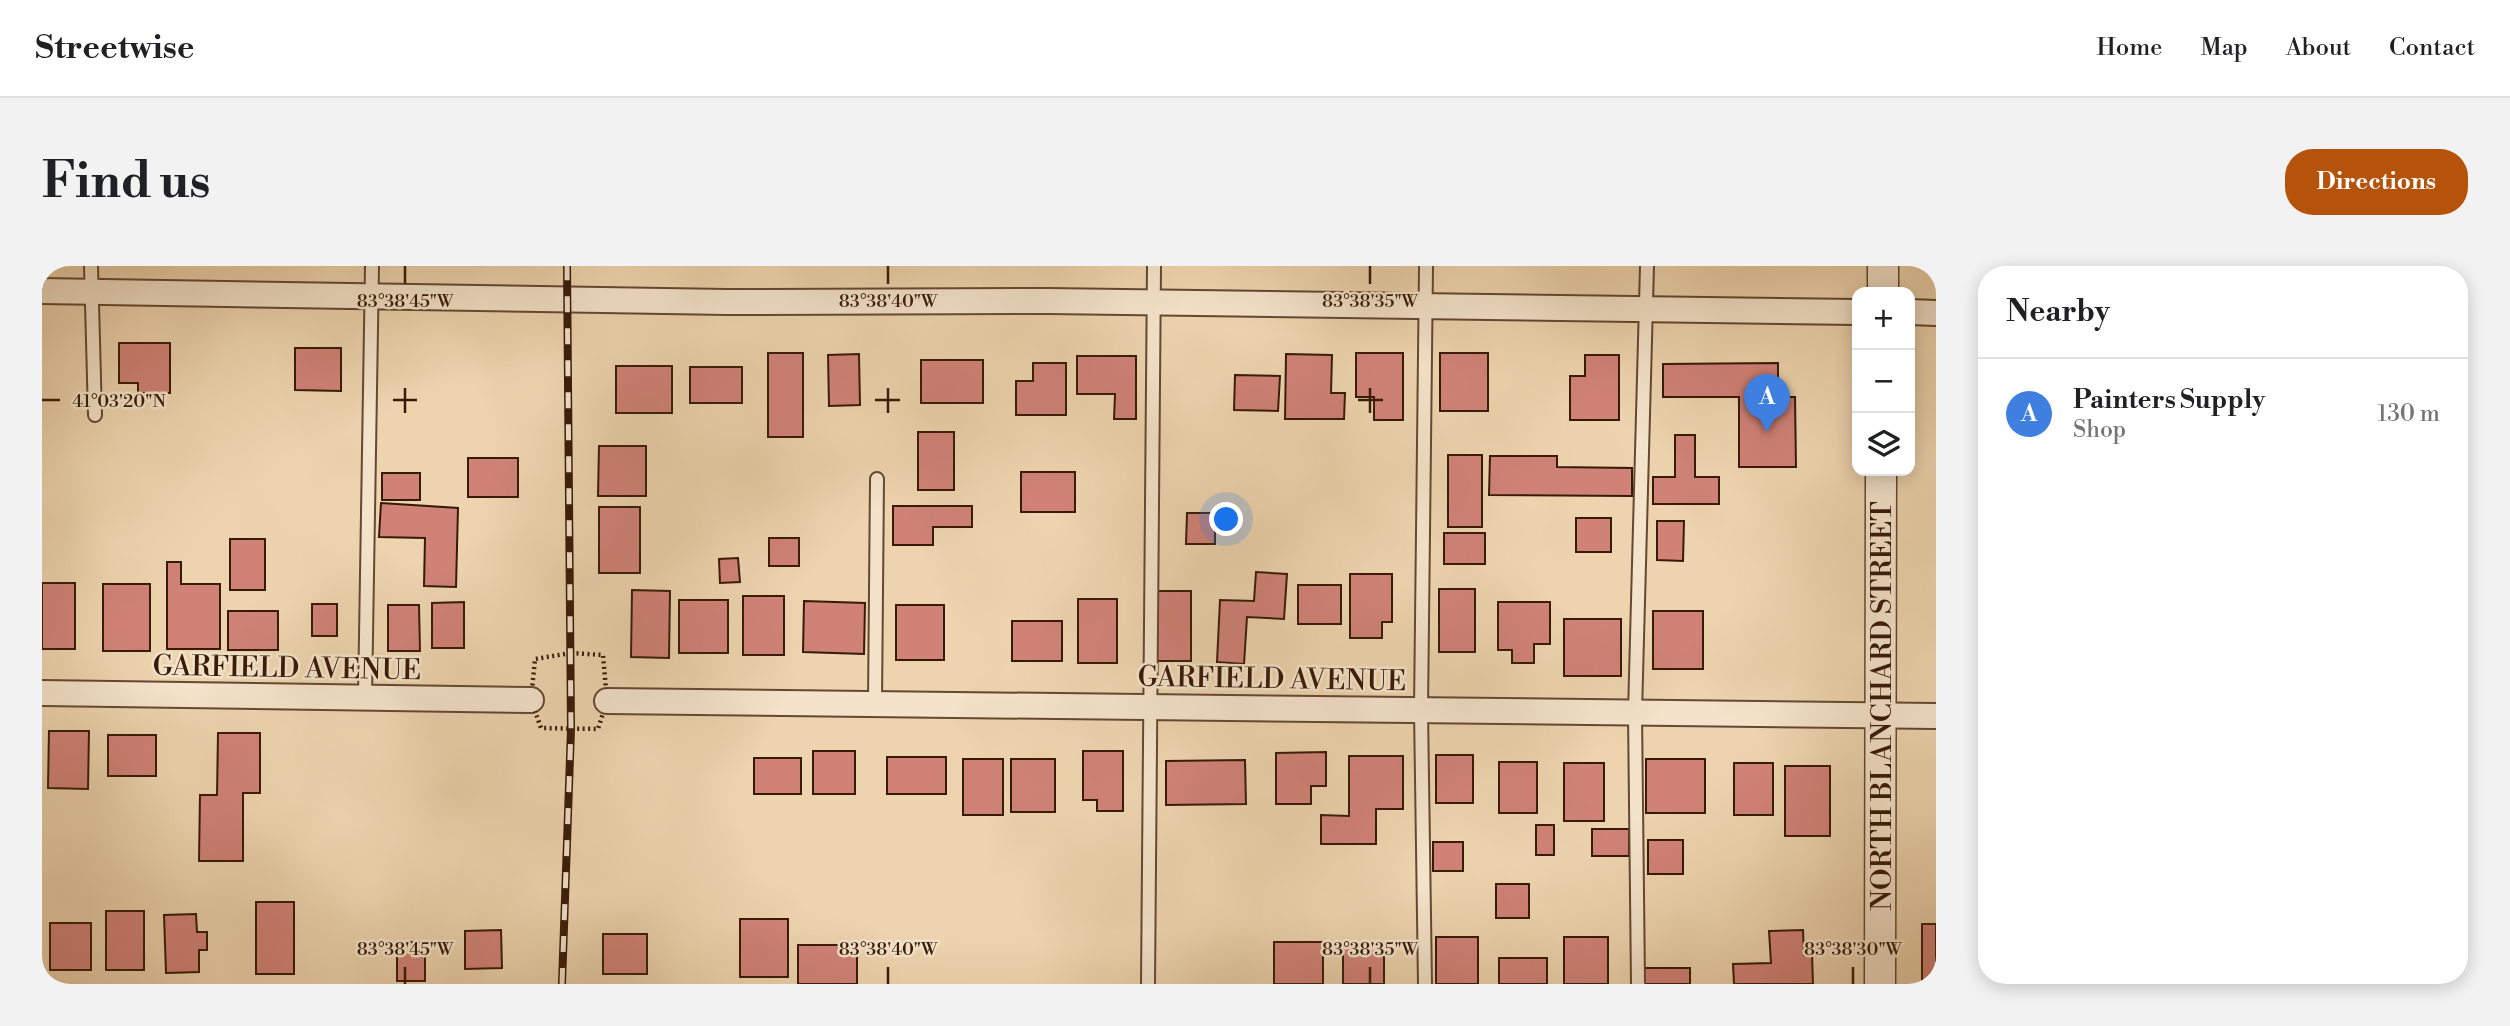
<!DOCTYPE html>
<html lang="en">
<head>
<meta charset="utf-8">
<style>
	:root { --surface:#fff; --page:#f2f2f2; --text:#202124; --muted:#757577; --line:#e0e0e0; --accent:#b45309 }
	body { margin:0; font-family:"Libre Bodoni",serif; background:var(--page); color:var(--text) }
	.controls { position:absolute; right:21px; top:21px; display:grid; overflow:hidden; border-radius:14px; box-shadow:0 4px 18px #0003 }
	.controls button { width:63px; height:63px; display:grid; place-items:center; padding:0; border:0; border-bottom:2px solid var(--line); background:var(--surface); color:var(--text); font:35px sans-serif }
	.you { position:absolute; left:1185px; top:254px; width:24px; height:24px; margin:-18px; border:5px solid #fff; border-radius:50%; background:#1a73e8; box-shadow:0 0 0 10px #1a73e833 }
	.badge { display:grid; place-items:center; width:46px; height:46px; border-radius:50%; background:var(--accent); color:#fff; font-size:23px; font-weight:700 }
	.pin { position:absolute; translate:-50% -58px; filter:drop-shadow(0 2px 4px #0008) }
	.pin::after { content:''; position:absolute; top:37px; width:24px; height:21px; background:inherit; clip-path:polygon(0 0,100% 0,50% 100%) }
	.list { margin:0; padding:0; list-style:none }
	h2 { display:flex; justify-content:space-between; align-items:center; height:91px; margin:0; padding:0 28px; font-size:30px }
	h2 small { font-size:23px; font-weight:400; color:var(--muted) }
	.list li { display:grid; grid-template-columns:46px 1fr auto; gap:21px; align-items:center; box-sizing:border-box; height:112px; padding:0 28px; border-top:2px solid var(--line) }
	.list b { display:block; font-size:26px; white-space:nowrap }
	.list p { margin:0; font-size:23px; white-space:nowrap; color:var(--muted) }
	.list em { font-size:23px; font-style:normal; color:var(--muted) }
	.icon { flex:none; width:38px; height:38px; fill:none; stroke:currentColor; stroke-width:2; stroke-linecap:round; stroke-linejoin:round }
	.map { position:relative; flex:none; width:1894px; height:718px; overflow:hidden; border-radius:28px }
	header { display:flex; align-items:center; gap:42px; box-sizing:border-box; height:98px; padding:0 35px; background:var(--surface); border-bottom:2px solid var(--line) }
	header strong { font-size:33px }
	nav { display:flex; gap:38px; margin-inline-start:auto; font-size:24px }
	.intro { display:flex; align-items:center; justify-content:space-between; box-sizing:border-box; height:168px; padding:0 42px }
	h1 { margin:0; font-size:49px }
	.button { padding:18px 32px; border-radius:28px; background:var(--accent); color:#fff; font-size:24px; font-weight:700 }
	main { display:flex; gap:42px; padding:0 42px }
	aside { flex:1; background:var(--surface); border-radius:28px; box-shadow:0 4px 18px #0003 }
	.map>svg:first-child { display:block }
</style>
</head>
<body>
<header>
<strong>Streetwise</strong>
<nav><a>Home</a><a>Map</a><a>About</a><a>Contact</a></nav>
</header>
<div class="intro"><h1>Find us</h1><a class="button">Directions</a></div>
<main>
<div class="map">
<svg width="1894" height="718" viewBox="0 0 1894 718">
	<rect width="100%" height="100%" fill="#edd4ae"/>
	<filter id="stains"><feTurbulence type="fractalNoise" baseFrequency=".00286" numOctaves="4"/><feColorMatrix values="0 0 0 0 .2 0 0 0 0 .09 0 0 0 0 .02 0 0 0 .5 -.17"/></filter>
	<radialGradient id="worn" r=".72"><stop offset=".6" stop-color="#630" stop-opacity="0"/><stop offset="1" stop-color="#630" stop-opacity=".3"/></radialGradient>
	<path fill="#d08277" stroke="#381a08" stroke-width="2" d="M77,77H128V127H96V117H77Z
		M253,82H299V125L253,124Z
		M726,87H761V171H726Z
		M1314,87H1361V154H1332V131H1314Z
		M1398,87H1446V145H1398Z
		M817,88L818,139L787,140L786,89Z
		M1244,88L1290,89L1289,127H1303L1302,153H1243Z
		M1543,89H1577V154H1528V110H1543Z
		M1035,90H1094V153H1072L1073,128H1035Z
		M879,94H941V137H879Z
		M991,97H1024V149H974V115H991Z
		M1736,97V131H1753L1754,201H1697V131H1621V98Z
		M574,100H630V147H574Z
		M648,101H700V137H648Z
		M1193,109L1238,110L1236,145L1192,144Z
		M876,166H912V224H876Z
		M1633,169H1653V211H1677V238H1611V211H1633Z
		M557,180H604V230H556Z
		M1406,189H1440V261H1406Z
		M1448,190H1515V201L1590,202V230L1447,229Z
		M426,192H476V231H426Z
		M979,206H1033V246H979Z
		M340,207H378V234H340Z
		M339,237L416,242L414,321L382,320L383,272L337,271Z
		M851,240H930V261H891V279H851Z
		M557,241H598V307H557Z
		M1145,247H1173V278H1144Z
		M1534,252H1569V286H1534Z
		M1615,255H1642L1641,295L1615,294Z
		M1402,267H1443V298H1402Z
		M727,272H757V300H727Z
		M188,273H223V324H188Z
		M696,292L698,316L678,317L677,293Z
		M125,296H139V318H178V383H125Z
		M1214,306L1245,308L1242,353L1205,351L1202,398L1175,396L1178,334L1212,335Z
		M1308,308H1350V356H1340V372H1308Z
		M0,317H33V383H0Z
		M61,318H108V385H61Z
		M1256,319H1299V358H1256Z
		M1397,323H1433V386H1397Z
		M590,324L628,325L627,392L589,391Z
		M1114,325H1149V395H1114Z
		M701,330H742V389H701Z
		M1036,333H1075V397H1036Z
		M637,334H686V387H637Z
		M762,335L823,337L822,388L761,386Z
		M422,336V382H390V337Z
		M1456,336H1508V378H1492V397H1470V384H1456Z
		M270,338H295V370H270Z
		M346,339H377L378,385H346Z
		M854,339H902V394H854Z
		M186,345H236V384H186Z
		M1611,345H1661V403H1611Z
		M1522,353H1579V410H1522Z
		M970,355H1020V395H970Z
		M7,465H47L46,523L6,522Z
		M176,467H218V527H201V595H157L158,529H175Z
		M66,469H114V510H66Z
		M771,485H813V528H771Z
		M1041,485H1081V545H1055V534H1041Z
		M1284,486V520H1269V538H1234V487Z
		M1394,489H1431V537H1394Z
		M1307,490H1361V543H1334V578H1279V549L1307,550Z
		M845,491H904V528H845Z
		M712,492H759V528H712Z
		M921,493H961V549H921Z
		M969,493H1013V546H969Z
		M1604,493H1663V547H1604Z
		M1203,494L1204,538L1124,539V495Z
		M1457,496H1495V547H1457Z
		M1522,497H1562V555H1522Z
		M1692,497H1731V549H1692Z
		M1743,500H1788V570H1743Z
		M1494,559H1512V589H1494Z
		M1550,563H1587V590H1550Z
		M1606,574H1641V608H1606Z
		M1391,576H1421V605H1391Z
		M1454,618H1487V652H1454Z
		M214,636H252V708H214Z
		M64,645H102V704H64Z
		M154,648L155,666H165V684H157V706L124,707L122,649Z
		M698,653H746V711H698Z
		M8,657H49V704H8Z
		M1880,658H1894V718H1880Z
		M459,664L460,702L423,703V665Z
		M1761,664L1762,689L1770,688L1771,718H1692L1691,698L1729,697L1727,665Z
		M561,668H605V708H561Z
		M1394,671H1436V718H1394Z
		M1522,671H1566V718H1522Z
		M355,676H383V715H355Z
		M1232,676H1281V718H1232Z
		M756,679H815V718H756Z
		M1301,681H1342V718H1301Z
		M1457,692H1505V718H1457Z
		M1599,702H1648V718H1599Z"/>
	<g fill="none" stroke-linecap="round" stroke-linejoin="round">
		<g stroke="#654832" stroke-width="16">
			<path id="service" d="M49,0L53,149
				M323,432L330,0
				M833,437L835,213
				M1106,718L1112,0
				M1383,718L1379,444L1384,0
				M1596,718L1593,447L1605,0"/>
		</g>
		<g stroke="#654832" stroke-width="28">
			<path id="minor" d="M0,25L685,36L1007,35L1815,46
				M1868,46L1894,47
				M0,427L489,434
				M565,435L1894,450"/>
		</g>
		<g stroke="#654832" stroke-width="33">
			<path id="tertiary" d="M1841,26V0
				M1838,718L1839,205"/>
		</g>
		<path stroke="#381a08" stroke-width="4.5" stroke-dasharray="2 3.5" stroke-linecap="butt" d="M529,387L561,389L565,435L556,463L499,462L489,434L493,393Z"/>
		<use href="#service" stroke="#f3e3ca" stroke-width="12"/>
		<use href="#minor" stroke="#f3e3ca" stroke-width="24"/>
		<use href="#tertiary" stroke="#f3e3ca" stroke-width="30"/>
		<g stroke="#381a08" stroke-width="8">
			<path id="rail" d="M520,718L529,463L525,0"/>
		</g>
		<use href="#rail" stroke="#f3e3ca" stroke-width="5" stroke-dasharray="16" stroke-linecap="butt"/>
	</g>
	<path fill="none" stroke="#381a08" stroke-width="2.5" d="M363,0V18M846,0V18M1328,0V18M363,122V147M846,122V147M1328,122V147M0,134H18M351,134H375M833,134H858M1316,134H1341M363,701V718M846,701V718M1328,701V718M1811,701V718"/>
	<g text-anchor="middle" stroke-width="5" stroke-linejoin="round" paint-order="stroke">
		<g font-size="28" fill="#381a08" stroke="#f3e3ca">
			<text transform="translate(245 401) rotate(1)" y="10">GARFIELD AVENUE</text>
			<text transform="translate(1230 412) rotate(1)" y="10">GARFIELD AVENUE</text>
			<text transform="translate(1839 440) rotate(-90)" y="10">NORTH BLANCHARD STREET</text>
		</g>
	</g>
	<g font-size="18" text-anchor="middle" fill="#381a08" stroke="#f3e3ca" stroke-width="5" stroke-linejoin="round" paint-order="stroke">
		<text x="363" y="41">83°38'45"W</text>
		<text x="846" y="41">83°38'40"W</text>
		<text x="1328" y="41">83°38'35"W</text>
		<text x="77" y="141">41°03'20"N</text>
		<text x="363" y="689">83°38'45"W</text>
		<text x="846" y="689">83°38'40"W</text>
		<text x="1328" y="689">83°38'35"W</text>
		<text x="1811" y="689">83°38'30"W</text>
	</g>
	<rect width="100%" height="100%" filter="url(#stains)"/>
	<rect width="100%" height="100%" fill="url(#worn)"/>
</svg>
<div class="controls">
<button>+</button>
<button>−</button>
<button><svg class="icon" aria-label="layers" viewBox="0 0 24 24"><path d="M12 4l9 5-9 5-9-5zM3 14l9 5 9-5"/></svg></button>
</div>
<div class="you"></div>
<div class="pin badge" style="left:1725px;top:166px;background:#3f7fe0">A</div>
</div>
<aside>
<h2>Nearby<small></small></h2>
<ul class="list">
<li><span class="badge" style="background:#3f7fe0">A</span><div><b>Painters Supply</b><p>Shop</p></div><em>130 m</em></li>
</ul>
</aside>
</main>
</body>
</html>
